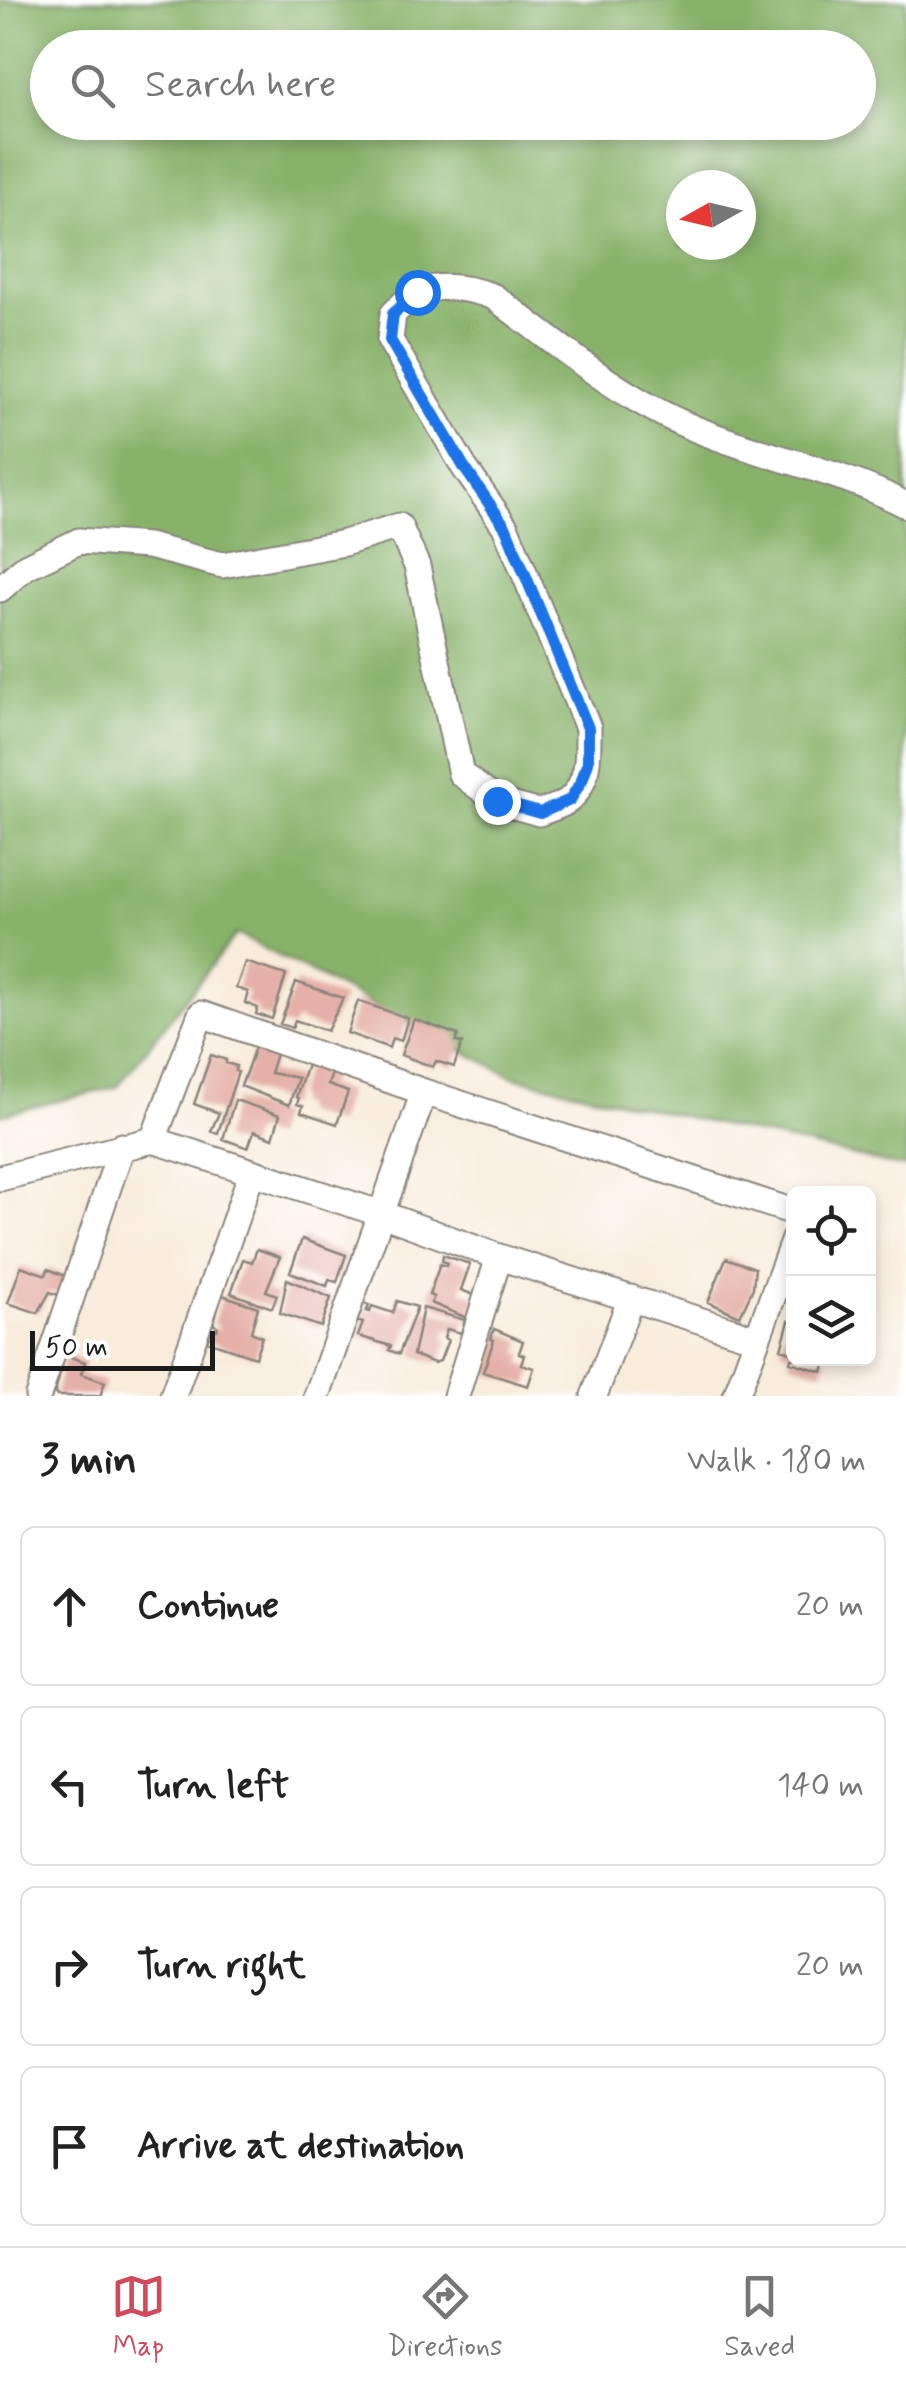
<!DOCTYPE html>
<html lang="en">
<head>
<meta charset="utf-8">
<style>
	:root { --surface:#fff; --page:#f6f6f6; --text:#222; --muted:#767676; --line:#e0e0e0; --accent:#d1495b }
	body { margin:0; font-family:Mynerve,sans-serif; background:var(--page); color:var(--text) }
	.controls { position:absolute; right:30px; bottom:30px; display:grid; overflow:hidden; border-radius:15px; box-shadow:0 5px 15px #0003 }
	.controls button { width:90px; height:90px; display:grid; place-items:center; padding:0; border:0; border-bottom:2px solid var(--line); background:var(--surface); color:var(--text); font:50px sans-serif }
	.compass { position:absolute; left:666px; top:170px; width:90px; height:90px; border-radius:50%; background:var(--surface); box-shadow:0 5px 15px #0003; rotate:262deg }
	.scale { position:absolute; left:30px; bottom:25px; width:185px; box-sizing:border-box; padding-left:10px; border:5px solid #1c1c1c; border-top:0; font-size:28px; line-height:35px; white-space:nowrap; color:#1c1c1c; -webkit-text-stroke:8px #fff; paint-order:stroke }
	.stop { position:absolute; width:30px; height:30px; margin:-22px; border:8px solid #1a73e8; border-radius:50%; background:#fff }
	.stop.end { background:#1a73e8; border-color:#fff; box-shadow:0 2px 10px #0008 }
	.list { margin:0; padding:0; list-style:none }
	h2 { display:flex; justify-content:space-between; align-items:center; height:130px; margin:0; padding:0 40px; font-size:42px }
	h2 small { font-size:32px; font-weight:400; color:var(--muted) }
	.list li { display:grid; grid-template-columns:65px 1fr auto; gap:30px; align-items:center; box-sizing:border-box; height:160px; margin:0 20px 20px; padding:0 20px; border:2px solid var(--line); border-radius:15px }
	.list b { display:block; font-size:38px; white-space:nowrap }
	.list em { font-size:32px; font-style:normal; color:var(--muted) }
	.icon { flex:none; width:55px; height:55px; fill:none; stroke:currentColor; stroke-width:2; stroke-linecap:round; stroke-linejoin:round }
	.map { position:relative; flex:none; width:906px; height:1396px; overflow:hidden }
	.search { position:absolute; background:var(--surface); box-shadow:0 5px 15px #0003; left:30px; right:30px; top:30px; height:110px; display:flex; align-items:center; gap:25px; box-sizing:border-box; padding:0 35px; border-radius:55px; color:var(--muted); font-size:38px }
	.sheet { height:850px; background:var(--surface) }
	nav { display:flex; justify-content:space-around; align-items:center; box-sizing:border-box; height:140px; border-top:2px solid var(--line); background:var(--surface); font-size:28px; color:var(--muted) }
	nav a { display:grid; justify-items:center; gap:5px }
	nav .on { color:var(--accent) }
	.map>svg:first-child { display:block }
</style>
</head>
<body>
<div class="map">
<svg width="906" height="1396" viewBox="0 0 906 1396">
	<rect width="100%" height="100%" fill="#fff"/>
	<filter id="ink" filterUnits="userSpaceOnUse"><feTurbulence type="fractalNoise" baseFrequency=".01" numOctaves="2"/><feDisplacementMap in="SourceGraphic" scale="20" xChannelSelector="R" yChannelSelector="G"/><feConvolveMatrix kernelMatrix="1 2 1 2 8 2 1 2 1" color-interpolation-filters="sRGB"/></filter>
	<filter id="wash" filterUnits="userSpaceOnUse"><feTurbulence type="fractalNoise" baseFrequency=".0048" numOctaves="4" result="noise"/><feDisplacementMap in="SourceGraphic" scale="40" xChannelSelector="R" yChannelSelector="G"/><feGaussianBlur stdDeviation="2.25" result="paint"/><feColorMatrix in="noise" values="0 0 0 0 0 0 0 0 0 0 0 0 0 0 0 0 0 1.4 0 .05"/><feComposite in="paint" operator="in"/></filter>
	<g filter="url(#wash)">
		<rect width="100%" height="100%" fill="#f8ecdb"/>
		<path fill="#88b26a" stroke="#526743" stroke-width="2.5" fill-rule="evenodd" d="M0,0H906V1168L514,1077L236,934L117,1087L0,1115ZM48,48H858V122H48ZM681,185H741V245H681Z"/>
		<g id="blocks">
			<path fill="#e5b0a8" d="M245,962L286,975L272,1019L256,1014L258,1008L245,1003L248,992L236,988Z
				M296,982L343,998L327,1031L295,1020L292,1028L280,1024Z
				M358,1001L408,1018L401,1041L392,1038L389,1048L347,1033Z
				M414,1019L458,1035L456,1042L462,1043L454,1067L436,1061L433,1067L401,1055Z
				M255,1047L276,1054L270,1073L298,1078L289,1105L241,1086Z
				M211,1055L226,1060V1063L236,1066L235,1071L238,1072L218,1133L211,1131L219,1113L194,1104Z
				M307,1065L332,1073L328,1085L348,1092L337,1124L301,1112L303,1106L297,1104L299,1098L296,1097Z
				M235,1100L280,1115L273,1138L254,1131L248,1148L223,1139Z
				M302,1239L346,1255L337,1282L329,1280L327,1286L290,1272Z
				M257,1249L280,1257L266,1291L277,1295L272,1308L231,1293L243,1259L252,1262Z
				M443,1255L470,1264L461,1290L479,1297L472,1320L431,1303L434,1297L429,1295L440,1264L446,1266L447,1263L442,1261Z
				M726,1258L755,1268L753,1288L740,1316L708,1302Z
				M21,1266L46,1275L48,1269L68,1277L61,1296L50,1292L38,1313L8,1303Z
				M287,1279L331,1298L321,1327L280,1313Z
				M222,1295L258,1307L251,1332L262,1337L255,1357L207,1341L212,1329L217,1330L218,1327L213,1324Z
				M397,1301L417,1307L399,1354L389,1350L391,1346L358,1336L363,1323L357,1321L363,1303L369,1305L367,1311L370,1312L372,1306L393,1313Z
				M423,1308L465,1320L461,1333L447,1329L444,1338L448,1340L440,1361L434,1363L413,1355Z
				M789,1321L794,1322V1353L781,1349Z
				M494,1329L523,1341L519,1353L524,1355L521,1364L534,1368L528,1386L483,1372L494,1340L491,1339Z
				M65,1355L85,1362L81,1374L105,1382L100,1396H57L55,1393Z
				M791,1358H827L823,1372L790,1362Z"/>
		</g>
	</g>
	<g filter="url(#ink)">
		<use href="#blocks" fill-opacity="0" stroke="#8a847c" stroke-width="2.5"/>
		<g fill="none" stroke-linecap="round" stroke-linejoin="round">
			<g stroke="#8a847c" stroke-width="29">
				<path id="minor" d="M0,589L25,567L79,541L148,546L222,565L344,543L399,526L417,566L461,774L497,801L539,813C548,809 563,806 570,799C590,781 588,752 588,728L506,528L464,467L390,340L393,314C400,307 410,296 419,292C443,283 472,289 494,297C556,343 619,397 691,427C761,457 838,469 906,505
					M153,1140L201,1014L424,1092L794,1212
					M0,1178L153,1140L379,1213L499,1257L756,1338
					M38,1396L122,1146
					M173,1396L252,1172
					M317,1396L424,1092
					M456,1396L499,1257
					M594,1396L631,1298
					M736,1396L794,1239"/>
			</g>
			<use href="#minor" stroke="#fff" stroke-width="25"/>
		</g>
	</g>
	<g fill="none" stroke-linecap="round" stroke-linejoin="round" filter="url(#ink)">
		<path stroke="#1a73e8" stroke-width="12" d="M417,292L393,314L390,340L464,467L506,528L588,728V762L582,780L570,800L540,813L497,801"/>
	</g>
</svg>
<div class="controls">
<button><svg class="icon" aria-label="locate" viewBox="0 0 24 24"><circle cx="12" cy="12" r="6"/><path d="M12 2v4M12 18v4M2 12h4M18 12h4"/></svg></button>
<button><svg class="icon" aria-label="layers" viewBox="0 0 24 24"><path d="M12 4l9 5-9 5-9-5zM3 14l9 5 9-5"/></svg></button>
</div>
<svg class="compass" viewBox="-18 -18 36 36"><path d="M0-13l5 13h-10z" fill="#e53935"/><path d="M0 13l5-13h-10z" fill="#767676"/></svg>
<div class="scale">50 m</div>
<div class="stop" style="left:417px;top:292px"></div>
<div class="stop end" style="left:497px;top:801px"></div>
<div class="search"><svg class="icon" aria-label="search" viewBox="0 0 24 24"><circle cx="10" cy="10" r="6"/><path d="M15 15l6 6"/></svg>Search here</div>
</div>
<section class="sheet">
<h2>3 min<small>Walk · 180 m</small></h2>
<ul class="list">
<li><svg class="icon" aria-label="ahead" viewBox="0 0 24 24"><path d="M12 20V5M6 11l6-6 6 6"/></svg><div><b>Continue</b></div><em>20 m</em></li>
<li><svg class="icon" aria-label="left" viewBox="0 0 24 24"><path d="M17 20v-9H6M10 6l-5 5 5 5"/></svg><div><b>Turn left</b></div><em>140 m</em></li>
<li><svg class="icon" aria-label="right" viewBox="0 0 24 24"><path d="M7 20v-9h11M14 6l5 5-5 5"/></svg><div><b>Turn right</b></div><em>20 m</em></li>
<li><svg class="icon" aria-label="arrive" viewBox="0 0 24 24"><path d="M6 21V4h12l-3 4 3 4H6"/></svg><div><b>Arrive at destination</b></div></li>
</ul>
</section>
<nav>
<a class="on"><svg class="icon" aria-label="map" viewBox="0 0 24 24"><path d="M3 6l6-2 6 2 6-2v14l-6 2-6-2-6 2zM9 4v14M15 6v14"/></svg>Map</a>
<a><svg class="icon" aria-label="directions" viewBox="0 0 24 24"><path d="M12 3l9 9-9 9-9-9zM9 14v-3h6M13 9l2 2-2 2"/></svg>Directions</a>
<a><svg class="icon" aria-label="saved" viewBox="0 0 24 24"><path d="M7 4h10v16l-5-4-5 4z"/></svg>Saved</a>
</nav>
</body>
</html>
